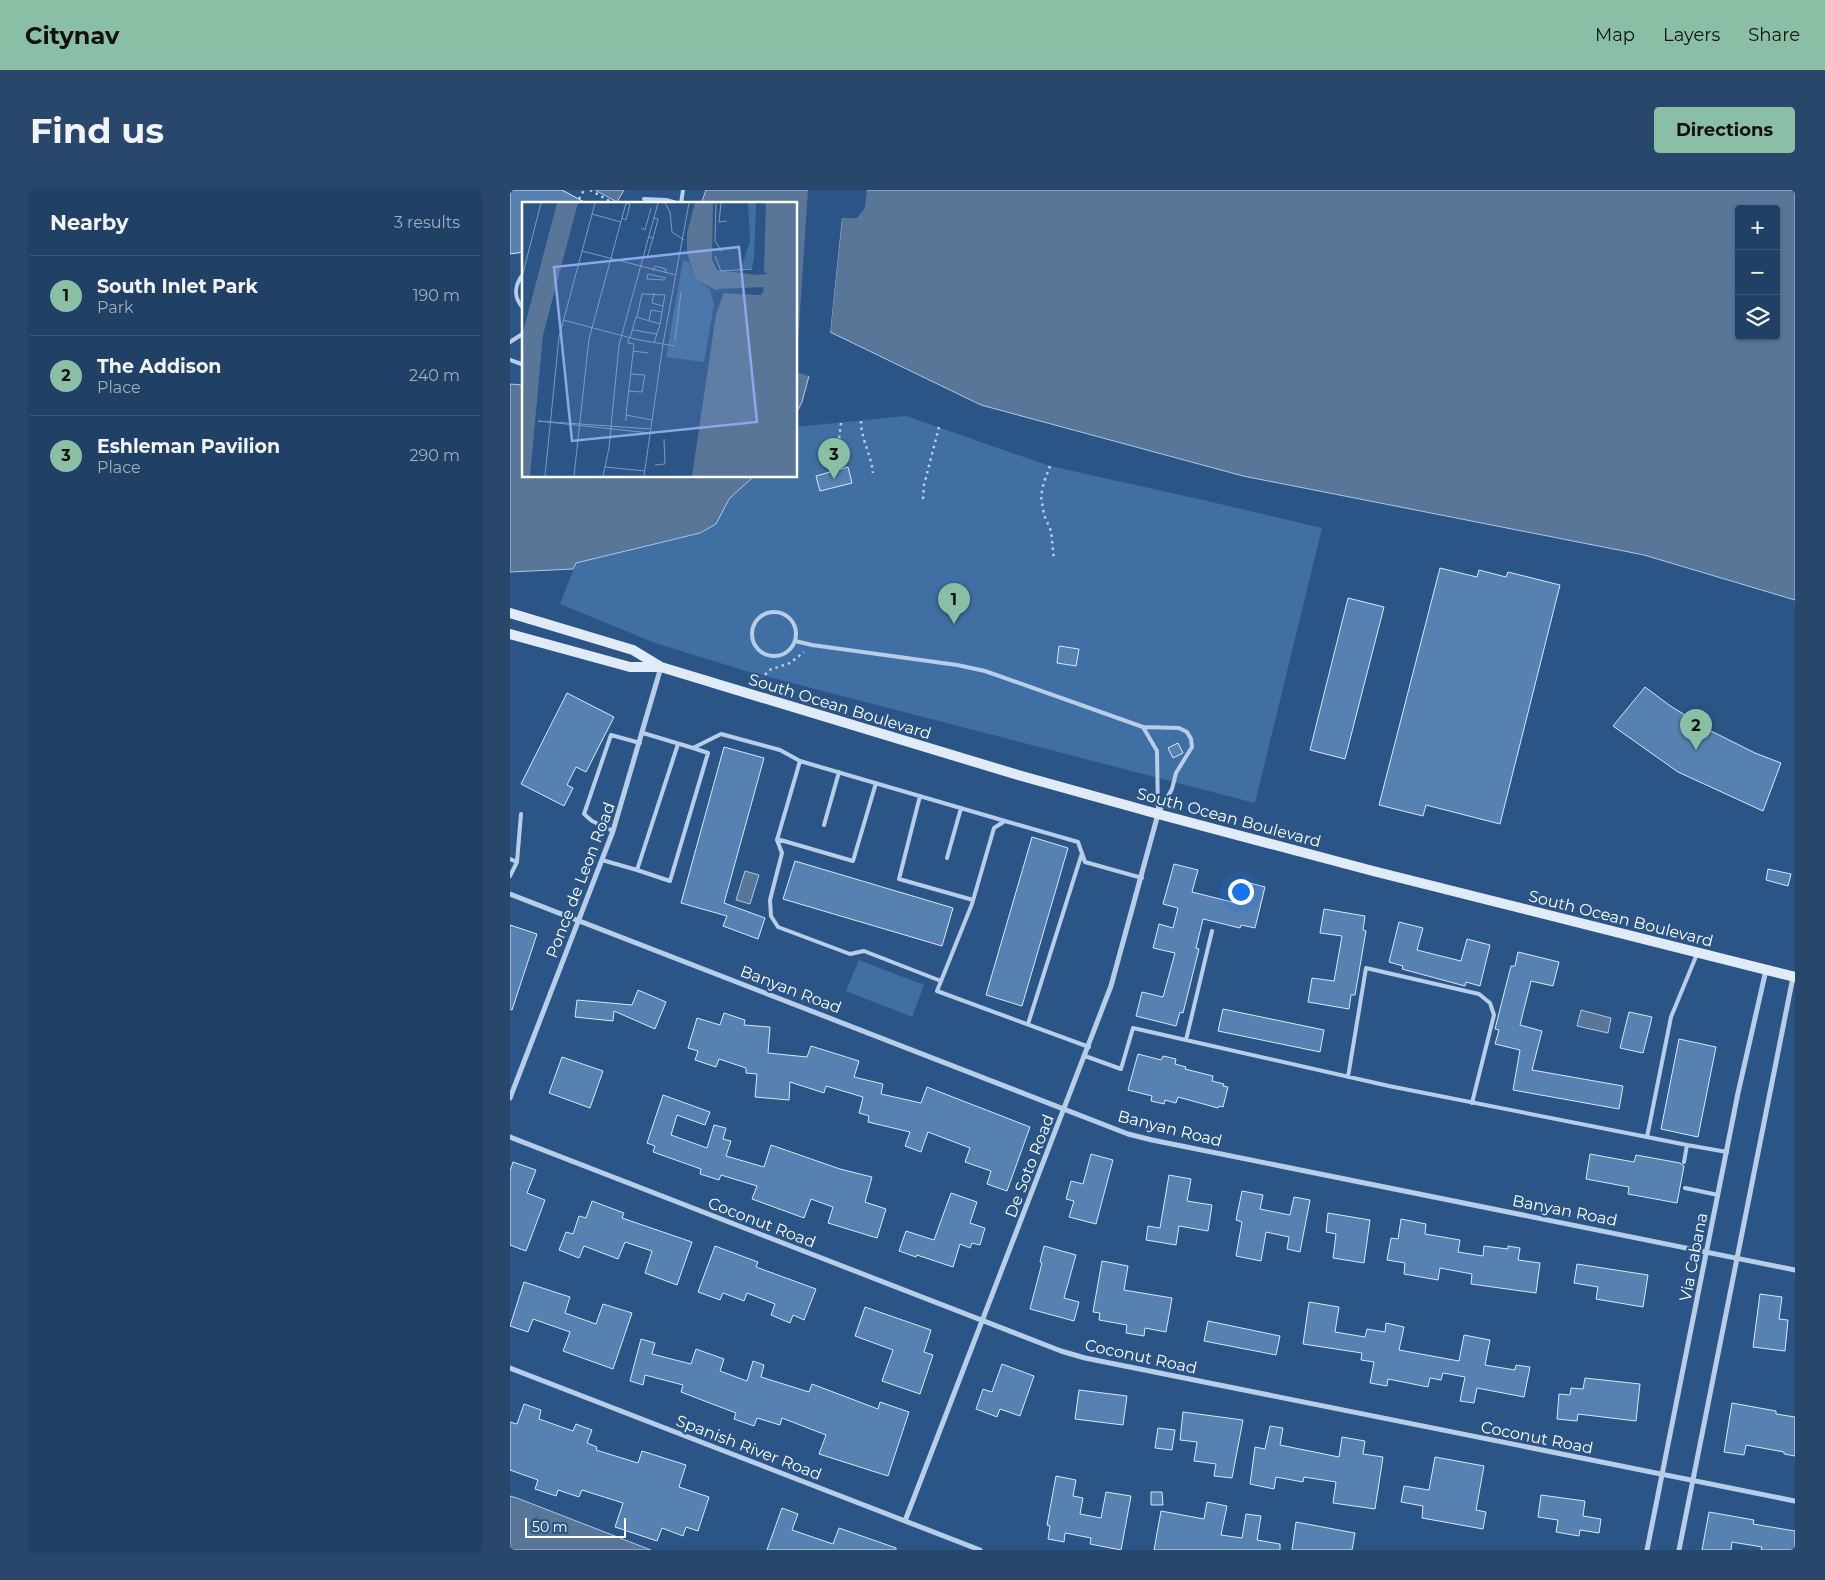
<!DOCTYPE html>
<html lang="en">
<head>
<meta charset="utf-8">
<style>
	:root { --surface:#204065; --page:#28476b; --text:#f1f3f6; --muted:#a2afbf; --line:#3d5979; --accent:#8abfa5 }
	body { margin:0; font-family:Montserrat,sans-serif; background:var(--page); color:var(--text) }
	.controls { position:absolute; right:15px; top:15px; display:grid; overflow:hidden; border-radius:5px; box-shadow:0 1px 4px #0004 }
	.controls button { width:45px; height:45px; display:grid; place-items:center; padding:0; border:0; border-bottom:1px solid var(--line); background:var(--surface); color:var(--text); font:25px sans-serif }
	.scale { position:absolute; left:15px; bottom:12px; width:101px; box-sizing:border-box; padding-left:5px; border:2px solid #fff; border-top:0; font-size:14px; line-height:18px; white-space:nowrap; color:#fff; -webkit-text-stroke:4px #2b5587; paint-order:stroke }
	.you { position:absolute; left:730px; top:701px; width:18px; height:18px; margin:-12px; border:4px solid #fff; border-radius:50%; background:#1a73e8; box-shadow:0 0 0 8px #1a73e833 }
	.badge { display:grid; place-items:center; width:32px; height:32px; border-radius:50%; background:var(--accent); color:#111; font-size:16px; font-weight:700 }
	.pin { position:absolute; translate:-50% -41px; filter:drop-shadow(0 1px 2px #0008) }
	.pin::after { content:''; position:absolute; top:26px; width:18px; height:15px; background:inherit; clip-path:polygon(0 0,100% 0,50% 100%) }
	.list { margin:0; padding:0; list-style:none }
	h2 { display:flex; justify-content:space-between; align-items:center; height:65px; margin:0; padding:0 20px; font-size:21px }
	h2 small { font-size:16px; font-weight:400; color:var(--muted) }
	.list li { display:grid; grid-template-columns:32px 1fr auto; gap:15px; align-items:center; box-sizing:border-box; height:80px; padding:0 20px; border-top:1px solid var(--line) }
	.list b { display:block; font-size:19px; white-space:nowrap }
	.list p { margin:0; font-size:16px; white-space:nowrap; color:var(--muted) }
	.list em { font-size:16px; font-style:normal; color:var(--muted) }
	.icon { flex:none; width:28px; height:28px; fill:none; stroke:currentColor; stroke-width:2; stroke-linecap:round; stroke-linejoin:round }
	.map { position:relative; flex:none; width:1285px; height:1360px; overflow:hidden; border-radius:5px }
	header { display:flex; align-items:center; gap:30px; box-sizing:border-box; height:70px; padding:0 25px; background:var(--accent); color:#111 }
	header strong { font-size:24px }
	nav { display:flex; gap:28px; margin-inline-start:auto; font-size:18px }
	.intro { display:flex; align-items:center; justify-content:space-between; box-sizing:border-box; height:120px; padding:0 30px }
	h1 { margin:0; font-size:35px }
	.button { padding:12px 22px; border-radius:5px; background:var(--accent); color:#111; font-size:18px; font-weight:700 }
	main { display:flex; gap:30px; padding:0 30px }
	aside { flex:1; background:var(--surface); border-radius:5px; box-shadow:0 1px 4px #0004 }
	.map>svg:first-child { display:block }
</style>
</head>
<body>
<header>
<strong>Citynav</strong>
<nav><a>Map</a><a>Layers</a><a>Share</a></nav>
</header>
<div class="intro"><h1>Find us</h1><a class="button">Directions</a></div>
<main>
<aside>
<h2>Nearby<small>3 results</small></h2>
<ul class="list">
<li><span class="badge">1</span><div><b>South Inlet Park</b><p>Park</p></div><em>190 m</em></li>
<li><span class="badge">2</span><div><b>The Addison</b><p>Place</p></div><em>240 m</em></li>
<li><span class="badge">3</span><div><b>Eshleman Pavilion</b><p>Place</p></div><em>290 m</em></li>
</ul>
</aside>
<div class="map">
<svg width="1285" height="1360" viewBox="0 0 1285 1360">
	<rect width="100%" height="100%" fill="#2b5587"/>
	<path fill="#406fa3" d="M396,226L540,276L693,310L812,338L745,613L236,481L145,453L50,414L66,373L190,343L206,334L219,309L244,286H286V237Z
		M349,770L414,795L402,827L336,801Z"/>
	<path fill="#597699" stroke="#adc9e8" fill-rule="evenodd" d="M85,0H114L107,12Z
		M196,0H311L297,159L299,186L292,212L286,224V14H191Z
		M350,0H1285V410L1134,365L733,286L471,215L320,142L332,27H347ZM1229,19H1266V146H1229Z
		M0,194L14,195V286H244L219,309L206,334L190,343L66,373L63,379L0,382Z
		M235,681L249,685L240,714L226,710Z
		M1071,820L1101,828L1098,843L1067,836Z
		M0,1306L7,1308L141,1360H0Z"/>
	<path fill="#2b5587" d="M298,0H314L300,159L302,187L286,182Z
		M347,0H357L355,18L347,28H332L320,144L318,142L329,27L332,25H345Z"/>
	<path fill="#5781b0" stroke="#dbe8f6" d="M0,0H52L78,14H14V62L0,64Z
		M338,277L342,293L310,301L306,286Z
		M930,378L967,387L969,380L996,387L998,382L1050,395L990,634L916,615L913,626L869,615Z
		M838,408L874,417L835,569L800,560Z
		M549,456L569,459L566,476L547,473Z
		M1135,497L1159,515L1199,540L1245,563L1271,573L1253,621L1168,582L1103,536Z
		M57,503L104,527L76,582L66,577L57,595L63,598L54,616L11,594Z
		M668,553L673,563L663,568L658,558Z
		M214,557L254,568L214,713L255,728L248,749L213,736L217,726L171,713Z
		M522,647L558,658L512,816L476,805Z
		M285,671L443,718L432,756L273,709Z
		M664,674L688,680L682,702L726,713L732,691L755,697L745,738L731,735L730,738L693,729L686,758L689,759L673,823L670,822L666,836L626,826L632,802L653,807L665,763L643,758L649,734L663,738L668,718L653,714Z
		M1258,679L1281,684L1278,696L1256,690Z
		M814,719L855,726L853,740L856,741L845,805H841L839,819L798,812L802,788L824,791L832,746L810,743Z
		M889,732L913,738L907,760L951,771L957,749L980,755L970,796L956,792L955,796L892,779L893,776L879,772Z
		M0,735L27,744L2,820L0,819Z
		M1008,762L1049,772L1043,796L1021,791L1010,835L1032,841L1022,880L1113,896L1109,919L1003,900L1010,860L985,854L989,840L985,839L1001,776H1005Z
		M128,800L156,812L145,839L104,821L103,831L65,827L67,810L122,815Z
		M713,819L814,840L810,862L708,841Z
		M1119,822L1142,827L1133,863L1110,858Z
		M214,823L235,830L234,835L260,837L258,863L297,867L301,856L349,871L344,887L373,894L371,904L411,913L417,897L520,937L497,1001L477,994L481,981L455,972L460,958L418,942L411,962L395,956L400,942L358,932L359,926L349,923L353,907L316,896L314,903L280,892L279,910L245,907L247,884L236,883V878L209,869L206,877L185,870L188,861L178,858L187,828L210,835Z
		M1169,849L1206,857L1188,947L1151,939Z
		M628,864L651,870L653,866L666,869L665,874L676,877L675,879L703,886L702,891L714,894L713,896L718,897L713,917L709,916L708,918L668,907L666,913L655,910L654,914L641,911L642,906L618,900Z
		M52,867L93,881L80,918L39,903Z
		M153,905L200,922L195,935L167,925L161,945L197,958L204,935L216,938L213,949L221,951L216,966L254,977L261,955L330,979L362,987L355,1012L376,1019L367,1048L318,1033L323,1017L301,1009L294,1028L242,1009L247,996L211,985L209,990L190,984L191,979L143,962L145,956L137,953Z
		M581,964L603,970L586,1034L559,1027L564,1011L556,1009L561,991L573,994Z
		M1080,964L1124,972L1126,965L1170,973L1174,976L1167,1013L1118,1004L1119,997L1076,989Z
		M3,972L26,980L17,1003L35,1010L16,1061L0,1055V981Z
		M659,985L681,989L677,1011L702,1015L698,1041L669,1036L666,1055L636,1050L638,1036L650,1038Z
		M732,1001L753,1005L750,1019L780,1025L784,1007L800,1010L790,1062L777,1059L779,1047L756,1042L751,1071L726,1066L732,1032L726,1030Z
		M441,1003L467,1012L460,1033L475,1038L470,1055L462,1053L460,1058L450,1054L443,1077L407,1065L406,1067L389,1061L396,1041L424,1050Z
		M82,1011L114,1023L112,1028L182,1052L167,1095L135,1083L142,1061L115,1052L108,1069L74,1056L69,1068L49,1060L56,1042L63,1044L69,1026L76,1028Z
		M818,1023L860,1030L854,1073L823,1068L826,1044L816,1042Z
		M891,1029L916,1034L915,1044L950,1050L948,1062L973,1066L974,1056L998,1059V1056L1010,1058L1008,1070L1030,1073L1026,1103L961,1094L962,1084L930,1078L928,1090L894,1084L895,1073L877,1070L881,1048L888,1049Z
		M205,1056L248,1072L246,1077L306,1099L294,1130L283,1125L280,1133L261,1125L265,1114L237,1103L234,1111L213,1103L210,1110L188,1102Z
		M534,1056L566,1065L554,1108L569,1112L564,1131L520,1119L532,1073L530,1072Z
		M592,1071L618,1076L614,1100L662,1108L656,1142L635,1138L634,1146L616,1143L617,1135L589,1130L590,1123L583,1122Z
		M1067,1074L1138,1085L1133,1117L1086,1109L1088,1097L1064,1093Z
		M14,1092L60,1107L55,1123L86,1134L93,1114L122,1123L103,1179L53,1161L60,1142L23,1129L18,1142L0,1136Z
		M1250,1104L1272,1107L1269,1129L1278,1130L1275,1161L1243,1157Z
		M799,1112L829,1117L825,1142L855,1147L857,1139L875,1142L876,1133L894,1137L889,1160L949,1171L954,1145L980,1150L975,1175L1005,1180L1006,1175L1020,1177L1014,1207L967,1198L964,1213L950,1211L955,1187L933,1183L931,1190L920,1188L918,1197L878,1189L877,1196L860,1193L864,1172L851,1170L852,1163L793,1154Z
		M355,1117L421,1140L414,1162L423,1165L410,1204L372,1191L383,1160L345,1146Z
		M698,1131L770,1146L766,1165L694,1151Z
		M131,1149L145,1153L142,1164L181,1174L186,1159L214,1169L210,1181L237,1191L243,1171L254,1175L251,1187L299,1202L302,1194L368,1219L370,1212L399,1222L378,1286L309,1264L316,1245L272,1228L270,1235L247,1228L244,1236L224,1229L226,1223L171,1202L173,1195L135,1185L133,1195L120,1191Z
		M492,1174L524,1186L510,1226L490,1219L487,1227L466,1219L473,1199L482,1202Z
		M1075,1188L1130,1194L1126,1231L1068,1224L1067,1231L1047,1229L1049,1204L1060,1205L1061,1198L1073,1199Z
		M569,1200L617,1206L613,1235L565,1229Z
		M1222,1213L1266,1221V1224L1285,1227V1266L1274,1264V1262L1236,1255L1234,1265L1214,1262Z
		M14,1214L31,1220L29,1229L63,1241L66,1234L82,1240L77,1253L87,1257L86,1260L128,1273L132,1261L176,1275L169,1297L199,1307L188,1341L176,1337L173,1346L152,1338L147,1351L105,1337L113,1313L72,1300L69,1307L48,1300L46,1306L25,1299L28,1290L0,1280V1232L7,1234Z
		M673,1222L733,1230L722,1288L704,1286L706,1274L684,1271L687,1252L670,1250Z
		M760,1236L773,1238L770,1255L829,1267L832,1247L855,1251L853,1264L873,1267L865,1319L823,1313L826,1292L794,1287L793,1292L766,1287L764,1299L740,1294L745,1257L755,1259Z
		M648,1238L665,1240L662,1260L645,1258Z
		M925,1267L974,1276L966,1320L976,1322L973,1339L912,1328L913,1316L891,1312L894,1296L919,1300Z
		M546,1286L566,1290L563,1306L573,1308L570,1324L591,1328L596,1302L621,1306L611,1360L580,1354L581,1348L555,1343L554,1352L538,1349L540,1336L537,1335Z
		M641,1302H652L653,1315H641Z
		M1031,1305L1075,1311L1073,1326L1091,1329L1089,1343L1070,1340L1069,1346L1046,1342L1048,1330L1028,1327Z
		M697,1312L717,1316L711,1345L732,1348L736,1324L751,1326L747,1350L770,1354V1360H644L651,1321L694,1329Z
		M272,1318L288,1324L282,1340L323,1354L329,1338L386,1358V1360H257Z
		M1199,1322L1244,1330L1243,1334L1285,1341V1360H1251L1252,1357L1222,1352L1221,1360H1192Z
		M786,1332L845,1343L842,1360H782Z"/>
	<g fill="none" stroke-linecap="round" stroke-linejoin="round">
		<path stroke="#b8cee8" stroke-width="2.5" stroke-dasharray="2.5 4" stroke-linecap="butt" d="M80,0L105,14
			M69,9L74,0
			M351,231C351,249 361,264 363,283
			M330,274L328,258L331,233
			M540,276L534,292L531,306L534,325L541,341L544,369
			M413,309L414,295L429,237
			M247,495L259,480L280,473L294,462"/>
		<path stroke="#b8cee8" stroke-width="4" d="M134,9L156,10L170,14
			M171,14L173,0
			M14,83C4,95 3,108 14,119
			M0,152L14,143
			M0,170L14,175
			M242 444a22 22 0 1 1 44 0a22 22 0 1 1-44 0Z
			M285,451L302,455L447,475L475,481L633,537
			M633,537L669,538L677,542L681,549L682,557L666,583L662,599L648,624L647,561Z
			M133,543L183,558L211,544L270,560L290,571
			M168,554L127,680L160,691L198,563L183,558
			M410,606L389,689L463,710
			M314,635L329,582
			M103,641L82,631L74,624L101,545L130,553
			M267,649L343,671L366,593
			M437,668L451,618
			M0,669L7,672
			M92,670L127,680
			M0,686L7,672L11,624
			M431,791L354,761L340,764L268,737L261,726L260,710L272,663L267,650L290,571L495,631
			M518,834L572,663
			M676,850L702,741
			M579,857L427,801L462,714L484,638L495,631L568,652L575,672L632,688
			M575,866L611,879L623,838L879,896L1137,947
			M838,887L856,778L969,804L980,813L984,825L962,913
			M1177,955L1137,947L1161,827L1187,764
			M1174,972L1177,955L1217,962
			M1175,998L1208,1005"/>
		<path stroke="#b8cee8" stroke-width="5" d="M0,704L618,944L642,950L1285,1080
			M0,908L103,641L151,477
			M0,947L551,1161L575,1168L1285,1311
			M0,1178L470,1360
			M395,1331L601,796L648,624
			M1137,1360L1228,903L1256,780
			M1169,1360L1283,787"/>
		<path stroke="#e1ebf7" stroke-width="10" d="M0,423L123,460L151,477L508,585L648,624L863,681L1285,787
			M0,444L120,477H150"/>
	</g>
	<g text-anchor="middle" stroke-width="4.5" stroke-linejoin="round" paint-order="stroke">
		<g font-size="16" fill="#fff" stroke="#2b5587">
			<text transform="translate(330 516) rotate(17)" y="6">South Ocean Boulevard</text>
			<text transform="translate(719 627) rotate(15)" y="6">South Ocean Boulevard</text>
			<text transform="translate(70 690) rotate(-69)" y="6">Ponce de Leon Road</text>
			<text transform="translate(1111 728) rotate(14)" y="6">South Ocean Boulevard</text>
			<text transform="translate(281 799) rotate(21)" y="6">Banyan Road</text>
			<text transform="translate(660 938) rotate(14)" y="6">Banyan Road</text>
			<text transform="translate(519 976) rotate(-69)" y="6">De Soto Road</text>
			<text transform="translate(1055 1020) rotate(11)" y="6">Banyan Road</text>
			<text transform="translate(252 1032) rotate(21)" y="6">Coconut Road</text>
			<text transform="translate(1183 1067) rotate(-79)" y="6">Via Cabana</text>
			<text transform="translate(631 1166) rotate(12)" y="6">Coconut Road</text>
			<text transform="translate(1027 1247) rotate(11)" y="6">Coconut Road</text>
			<text transform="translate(239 1257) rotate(21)" y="6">Spanish River Road</text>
		</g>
	</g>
	<g transform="translate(12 12)">
		<rect width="275" height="275" fill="#2b5587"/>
		<path d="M226,1H234L232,56L230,66L219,67L228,39ZM161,58L167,60L174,78L188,87L192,102L182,160L144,155Z" fill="#406fa3"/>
		<path d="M35,1H56L21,133L8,274H0V134ZM173,1H191L190,58L195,68L235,73L246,72L242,70L244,1H275V274H170L194,112L202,91L239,93L242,88L196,89L174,78L165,51V31Z" fill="#597699"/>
		<path d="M242,85L239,93L195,90L196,87Z" fill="#2b5587"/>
		<path fill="none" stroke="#8099b7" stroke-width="1" d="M143,1L148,10L150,30L162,38M194,1L193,39L200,50M199,1L197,20L205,19M70,12L99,20M100,16L104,18L108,2L104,1M119,26L123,28L129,6M131,36L136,17L132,16M60,49L154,73M193,54L199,69L230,67M125,56L131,36L127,35M131,69L133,64L144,67L143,71M0,75L19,1M143,78L125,77L126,72L144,76M132,91L130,101L141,104M115,115L120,92L143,93L138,122M41,118L117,138L153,144M127,118L129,108L140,110M111,128L135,132M108,136L114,115L138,122L132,141M153,139L159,90M111,149L126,151M106,189L120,190L123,173L108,172M104,213L112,142L106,141L107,136M16,219L129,227M16,219L128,231M104,219V213L130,218M133,263L143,262L142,237M83,265L123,269M23,274L37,135L73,1M52,274L67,137L104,1M81,274L87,246L97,143L136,1M122,274L141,142L167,1"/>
		<path fill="#8ea6ec" fill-opacity="0.15" stroke="#8ea6ec" stroke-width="2.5" d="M217,45L235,220L50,239L32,65Z"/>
		<rect width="275" height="275" fill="none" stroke="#fff" stroke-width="2.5"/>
	</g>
</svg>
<div class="controls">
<button>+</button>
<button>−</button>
<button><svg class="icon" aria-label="layers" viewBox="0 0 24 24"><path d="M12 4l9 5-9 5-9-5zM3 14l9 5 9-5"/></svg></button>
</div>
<div class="scale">50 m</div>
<div class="you"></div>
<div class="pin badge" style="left:444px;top:434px">1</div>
<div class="pin badge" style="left:1186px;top:560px">2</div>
<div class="pin badge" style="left:324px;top:289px">3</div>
</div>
</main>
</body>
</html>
